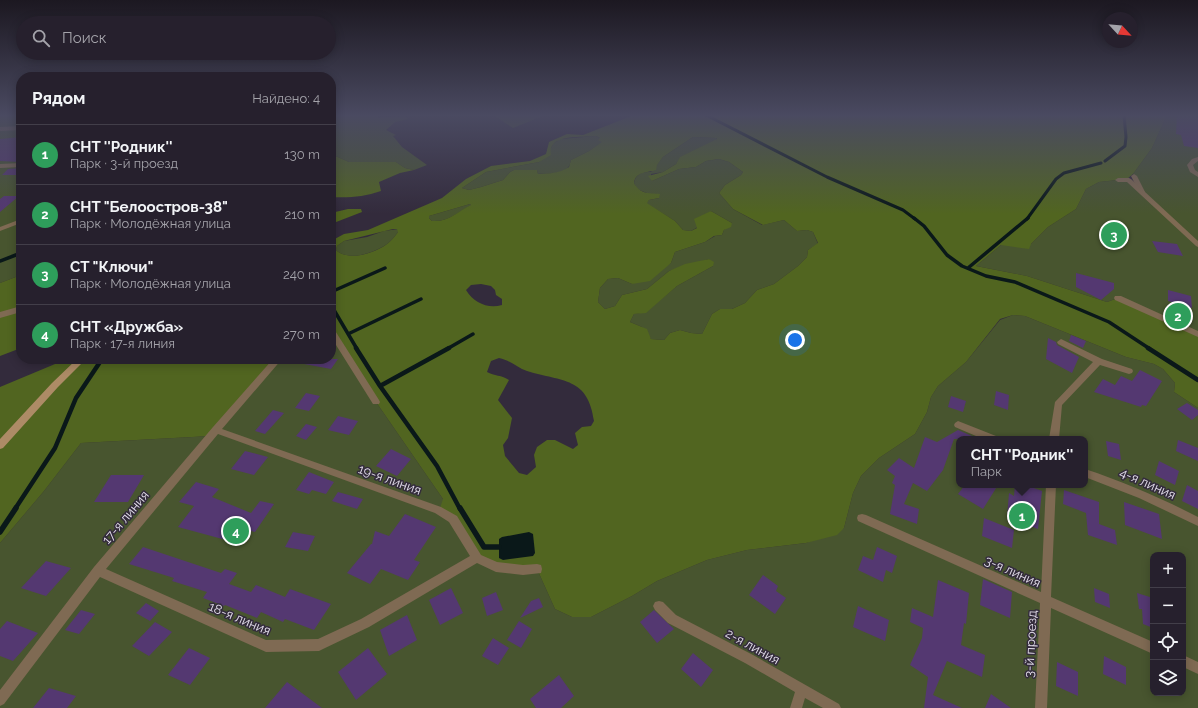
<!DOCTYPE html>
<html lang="ru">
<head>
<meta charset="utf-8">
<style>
	:root { --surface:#26202d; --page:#322d39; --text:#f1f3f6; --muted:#a4a3aa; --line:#423e49; --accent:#79bff8 }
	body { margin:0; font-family:Raleway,sans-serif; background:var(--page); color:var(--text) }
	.controls { position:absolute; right:12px; bottom:12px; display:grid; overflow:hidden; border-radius:8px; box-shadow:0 2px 10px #0003 }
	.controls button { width:36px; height:36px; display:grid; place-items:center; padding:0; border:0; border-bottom:1px solid var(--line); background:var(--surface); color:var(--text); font:20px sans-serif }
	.compass { position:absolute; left:1102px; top:12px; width:36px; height:36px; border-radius:50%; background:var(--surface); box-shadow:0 2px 10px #0003; rotate:116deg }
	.you { position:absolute; left:795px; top:340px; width:14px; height:14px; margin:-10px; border:3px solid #fff; border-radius:50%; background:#1a73e8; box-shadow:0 0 0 6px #1a73e833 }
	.badge { display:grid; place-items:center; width:26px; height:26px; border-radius:50%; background:var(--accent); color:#fff; font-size:13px; font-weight:700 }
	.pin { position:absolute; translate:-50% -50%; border:2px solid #fff; box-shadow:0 1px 4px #0006 }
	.popup { position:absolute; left:956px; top:436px; width:132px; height:52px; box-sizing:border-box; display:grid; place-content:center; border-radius:8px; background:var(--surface); filter:drop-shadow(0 1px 3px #0005); font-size:13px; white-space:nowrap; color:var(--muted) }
	.popup b { font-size:15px; color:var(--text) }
	.popup::after { content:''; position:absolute; left:50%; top:100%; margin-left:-8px; border:8px solid transparent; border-top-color:var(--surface) }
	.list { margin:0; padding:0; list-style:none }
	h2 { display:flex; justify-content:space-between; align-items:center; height:52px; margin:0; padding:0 16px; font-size:17px }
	h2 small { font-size:13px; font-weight:400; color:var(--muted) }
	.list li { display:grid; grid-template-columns:26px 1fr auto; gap:12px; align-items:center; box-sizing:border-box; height:60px; padding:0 16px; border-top:1px solid var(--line) }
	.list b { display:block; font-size:15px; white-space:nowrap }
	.list p { margin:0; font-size:13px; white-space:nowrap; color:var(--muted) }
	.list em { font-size:13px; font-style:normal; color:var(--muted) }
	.icon { flex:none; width:22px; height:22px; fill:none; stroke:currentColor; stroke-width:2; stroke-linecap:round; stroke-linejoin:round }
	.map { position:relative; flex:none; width:1198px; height:708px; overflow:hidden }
	.search { position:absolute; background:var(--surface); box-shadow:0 2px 10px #0003; left:16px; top:16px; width:320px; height:44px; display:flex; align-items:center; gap:10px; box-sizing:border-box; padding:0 14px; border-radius:22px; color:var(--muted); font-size:15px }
	.panel { position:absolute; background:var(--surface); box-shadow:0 2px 10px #0003; left:16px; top:72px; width:320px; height:292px; border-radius:16px }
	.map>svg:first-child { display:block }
</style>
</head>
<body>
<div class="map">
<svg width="1198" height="708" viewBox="0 0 1198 708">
	<rect width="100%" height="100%" fill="#332b3c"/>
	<path fill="#48552f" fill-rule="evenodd" d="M0,115H21V275L0,283Z
		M331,115H386H379L377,118L405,116L408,119L395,122L386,130L396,135L393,136L402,147L427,165L414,170L405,168L396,162H349L331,154Z
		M493,115H545L513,128Z
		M1167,115H1198V334L1118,298L1107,302L1027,276L976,266L1001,245L1031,244L1048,227L1076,209L1086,189L1099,182L1127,179L1143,193L1138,179L1133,174L1152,148Z
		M596,136L600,138L603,142L589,151L571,160C569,176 549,173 538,174L537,170H514L510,172L503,180L481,187L469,190L462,188L486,172L539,162L550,150L553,144L560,139Z
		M693,137L716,138L717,140L681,157L676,164L663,172L651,174L652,181L679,169L696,167L706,161L719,159L729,162L743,172L741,175L725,185L719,193L733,209L762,225L784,220L797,231L807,230L813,232L818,244L808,250L807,257L798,266L774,284L757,290L745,303L732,309H720L712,314L702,334L691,333L680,330L670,333L664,340L651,339L642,327L630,322L634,314L646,312L677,286L713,266L709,259L669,271L647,289L622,295L615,306L605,309L598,302L600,288L608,279L618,278L632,284L671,263L675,252L705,242L715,236L722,235L724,230L732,223L711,211L698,227L691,231L683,230L675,221L646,203L649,200L659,198L637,189L634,183C636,173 643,172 651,172L663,157Z
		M470,204L472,205C458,212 449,222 432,221L429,218V216Z
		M398,229V232C395,236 391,241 387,244C374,253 349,262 336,250L337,246L344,241L367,237L384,231Z
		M1013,315L1025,316L1126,357L1154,364L1163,369L1175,383L1174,392L1198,408V708H0V543L44,491L81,443L211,436L278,359H331V331L376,402L443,499L537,569L555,609L572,617H591L632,596L657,581L707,560L747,550L806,543L844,528L853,493L861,476L879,458L915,434L927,412L931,397L938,386L966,362L1000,320ZM959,439H1085V485H959ZM1153,555H1183V693H1153Z"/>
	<path fill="#516520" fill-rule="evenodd" d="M634,115H1167L1152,148L1133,174L1127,179L1099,182L1086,189L1076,209L1048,227L1031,244L1029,249L1001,245L976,266L1027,276L1107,302L1118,298L1198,334V408L1174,392L1175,383L1163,369L1154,364L1126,357L1025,316L1013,315L1000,319L966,362L938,386L931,397L927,412L915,434L879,458L861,476L853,493L844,528L837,535L806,543L747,550L707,560L657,581L632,596L591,617H572L555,609L537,569L523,570L477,558L453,519L439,511L443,499L376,402L331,331V241L344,234L368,230L442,198L466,179L491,166L530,161L546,154L549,142L567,134L583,135ZM596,136L600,138L598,140L602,142L589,151L571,160L569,167C558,174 550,173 538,174L537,170H514L510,172L503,180L481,187L469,190L462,188L486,172L539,162L551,155C547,133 582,138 596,136ZM693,137L716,138L717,139L680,157L676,164L663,172L648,176L652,181L679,169L696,167L706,161L719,159L729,162L743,172L741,175L725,185L719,193L733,209L763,225L784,220L797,231L807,230L813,232L818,243L808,250L807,257L798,266L774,284L757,290L745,303L732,309H720L712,314L702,334L691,333L680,330L670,333L664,340L651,339L647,329L630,322L634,314L646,313L677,286L713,266L714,262L709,259L685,264L669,271L647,289L622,295L615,306L605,309L598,302L600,288L608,279L618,278L632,284L650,281L671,263L675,252L705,242L714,236L722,235L724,230L731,227L732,223L711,211L694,219L697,228L691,231L683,230L675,221L647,203L649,200L659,198L660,194C648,193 640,194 634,183C636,171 647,173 656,170L657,165L663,157ZM470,204L471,205C457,212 449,222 432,221L429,218V216ZM393,229H397L398,232C395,236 391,241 387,244C375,253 349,262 336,250L337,246L344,241ZM481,284L491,286L495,290L496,295L502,299V305C488,309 474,303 466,290L471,285ZM499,358C510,360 517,368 527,371C563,382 588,377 594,421L591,426L582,427L575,433L578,445L573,449L555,440H547L537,447L534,455L536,467L527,475L519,473L505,456L503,445L508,438L512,418L498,400L509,380C502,375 494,376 487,372L491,361Z
		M331,154L349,162H396L405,168L414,170L400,173L379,182L381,191C364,197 348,198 331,197Z
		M348,209H361L362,212L331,224V213Z
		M21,275V348L0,356V283Z
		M67,359H278L211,436L81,443L44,491L0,543V387Z"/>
	<path fill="#0a1819" d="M529,532L533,534L535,553L533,556L503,560L499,558V539L502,537Z"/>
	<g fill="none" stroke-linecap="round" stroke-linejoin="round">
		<path stroke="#0a1819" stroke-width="3" d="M706,115L827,177L903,210L915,219
			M1105,161L1125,146L1126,137L1124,115
			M1027,219L1056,179L1064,173L1101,163"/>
		<path stroke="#0a1819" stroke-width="3.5" d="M914,218L924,226L947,255L962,266L986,276L1015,282L1109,322L1150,349
			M0,261L21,253
			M968,268L1028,218
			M331,292L385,268
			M331,305L357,349
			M348,334L421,299
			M447,349L473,334"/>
		<path stroke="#0a1819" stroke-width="4.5" d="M356,348L380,386L437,466L460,509
			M1148,348L1198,380
			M380,386L449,348
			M15,509L55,448L76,398L102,359"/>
		<path stroke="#0a1819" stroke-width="5.5" d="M460,508L484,547H499
			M0,532L16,508"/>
	</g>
	<path fill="#543871" d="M1177,115L1198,116V148L1184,146L1181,135L1176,134Z
		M21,137V162L0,161V139Z
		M21,168V175H2L8,169Z
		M4,196H19L0,212V199Z
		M1152,241L1177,244L1183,256L1158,252Z
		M1076,273L1114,283V289L1101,300L1076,287Z
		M1168,290L1191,296L1192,308L1168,301Z
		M1071,335L1086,341L1083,348L1069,341Z
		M1048,338L1056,342L1057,345L1079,357L1072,373L1046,359Z
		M305,359H338L331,369L304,364Z
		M1140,370L1162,381L1146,406L1142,405L1141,407L1094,392L1103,379L1115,385L1121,376L1132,381Z
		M996,391L1009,395L1008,410L994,405Z
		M306,393L320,396L309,411L295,408Z
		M951,396L966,401L963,412L948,407Z
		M1187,403L1198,410V415L1192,420L1177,409Z
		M273,410L284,413L265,434L255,431Z
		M338,416L358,421L349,435L328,430Z
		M306,424L317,427L306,440L296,436Z
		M958,430L979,439H954L943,470L927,491L913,483L904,504L919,509L917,524L890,514L895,485L892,483L895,476L887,470L899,458L914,468L925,437L937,442Z
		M1178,440L1198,448V461L1176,451Z
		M1106,441L1119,444L1121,460L1108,456Z
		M391,449L411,459L397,476L376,466Z
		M245,451L268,457L254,475L231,469Z
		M1159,461L1179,471L1175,485L1155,475Z
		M309,472L334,482L326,494L312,490L309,494L296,490Z
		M111,475H144L128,502H94Z
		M196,482L219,489L212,497L251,513L260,501L274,504L255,532L234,527L226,540L178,527L194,506L179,502Z
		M965,485H998L983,509L958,494Z
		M1015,485H1026L1042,491L1038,529L1007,517L1009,493L1014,496Z
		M1187,485L1198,491V509L1182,501Z
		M1064,490L1099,502V524L1115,530L1117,545L1088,535L1086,513L1063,504Z
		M338,492L363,499L357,509L332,501Z
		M1124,502L1159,514L1162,539L1125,525Z
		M405,514L436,527L414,560L420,562L408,580L381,569L370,584L347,573L371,544H372L375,531L389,536Z
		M984,518L1014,530L1012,548L982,536Z
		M293,532L315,536L308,551L285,547Z
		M143,547L221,573L225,569L237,573L229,584L251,592L256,585L285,597L290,589L331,604L314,630L285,619L283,622L261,612L257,618L225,605L224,606L203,598L207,592L172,581L174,578L129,564Z
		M877,547L897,556L892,573L886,570L883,582L858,570L863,556L873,560Z
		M46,561L71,568L46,596L21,588Z
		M763,575L778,586L776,591L786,598L775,614L749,595Z
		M983,579L1012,592L1010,618L980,605Z
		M938,580L969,593L966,624L964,623L961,645L985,655L982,677L947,661L933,695L962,708H924L928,677L910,665L922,638L923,628L910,622L912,608L933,617Z
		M451,588L463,613L440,625L429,600Z
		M1094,588L1109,594L1110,608L1095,602Z
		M496,592L503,610L487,616L482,598Z
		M1137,593L1153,598V628L1143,624L1142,609H1139Z
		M539,598L543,607L520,618L531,601Z
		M146,603L159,611L150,621L136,613Z
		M858,606L889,620L885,641L853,627Z
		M81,610L95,614L79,634L65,630Z
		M654,610L674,629L657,643L640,622Z
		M407,615L417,640L389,656L380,630Z
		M7,621L38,633L13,661L0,656V629Z
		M519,621L532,629L521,648L507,640Z
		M155,622L172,632L149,656L132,646Z
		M493,638L509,648L498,665L482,656Z
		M189,648L210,658L190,685L168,675Z
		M368,648L387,674L356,700L338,672Z
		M693,653L713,670L701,687L681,669Z
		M1104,656L1126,667V685L1103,674Z
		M1057,662L1078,672V696L1056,686Z
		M559,675L574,696L561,708H536L530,699Z
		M287,682L322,708H265Z
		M49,688L76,696L67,708H33Z
		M991,694L1011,708H985Z"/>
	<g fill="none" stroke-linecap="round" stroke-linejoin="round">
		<path fill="#7f6a53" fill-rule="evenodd" d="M1134,174L1137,176L1145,192L1144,193H1140L1139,192L1131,176Z"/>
		<path fill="#7f6a53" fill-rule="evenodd" d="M21,126V130L0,131V127Z
			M1198,157V161L1193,165L1195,170L1198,172V177L1190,172L1187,165L1192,159Z
			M21,163V167L0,168V164Z
			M1129,178L1131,179L1198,241V247L1196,246L1127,182H1118L1115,180L1118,178Z
			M21,219V223L0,231V227Z
			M1115,296H1121L1198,331V337L1115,300L1114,298Z
			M21,306V312L0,318V312Z
			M331,328L334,329L379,400L380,402L379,404H373L331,337Z
			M1061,339L1102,359L1132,369L1133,371L1132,373L1129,374L1100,365L1062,405L1059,439H1049L1055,402L1093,362L1058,344L1057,342Z
			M273,359H282L222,429L441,507L457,516L481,555L497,562L523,565L537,564L541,565L542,569L541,573L523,575L496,572L477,563L369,627L323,649L319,651L266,652L100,577L4,704L0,706V690L94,567L213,427ZM218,434L435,513L449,522L470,556L361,619L318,639L266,640L106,569Z
			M958,421L996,436L998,439H983L955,427L954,425L955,423Z
			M1085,469C1124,482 1161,498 1198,517V526L1139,498L1085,477Z
			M1046,485H1056L1051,597L1153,642V654L1051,608L1047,708H1035L1040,603L858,521L857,518L858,515L862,514L866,515L1041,592Z
			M659,601L663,602L676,615L753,655L839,704L841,708H823L805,698L802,708H790L795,692L745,663L668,623L655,610L653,606L655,602Z
			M1183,655L1198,662V674L1183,667Z"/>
		<path fill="#ad8b66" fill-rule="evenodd" d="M77,359H86L58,387L3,448L0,449V439L52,383Z"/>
	</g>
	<linearGradient id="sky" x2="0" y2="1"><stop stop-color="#1c1821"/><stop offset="0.54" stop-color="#4a4a61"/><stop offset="1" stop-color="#4a4a61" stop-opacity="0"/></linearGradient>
	<rect width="1198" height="214" fill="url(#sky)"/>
	<g text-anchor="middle" stroke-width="3" stroke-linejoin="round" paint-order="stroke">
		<g font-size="13" fill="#e5e0ec" stroke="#332b3c">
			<text transform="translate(390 479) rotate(20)" y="5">19-я линия</text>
			<text transform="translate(1148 483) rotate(24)" y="5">4-я линия</text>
			<text transform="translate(125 517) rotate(-50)" y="5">17-я линия</text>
			<text transform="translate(1013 571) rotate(24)" y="5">3-я линия</text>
			<text transform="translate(240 618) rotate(23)" y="5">18-я линия</text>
			<text transform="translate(1030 644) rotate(-87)" y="5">3-й проезд</text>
			<text transform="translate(753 646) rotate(29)" y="5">2-я линия</text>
		</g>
	</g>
</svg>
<div class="controls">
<button>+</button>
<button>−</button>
<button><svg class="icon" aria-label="locate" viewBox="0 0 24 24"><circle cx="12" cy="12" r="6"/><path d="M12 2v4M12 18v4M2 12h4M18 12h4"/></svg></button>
<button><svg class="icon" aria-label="layers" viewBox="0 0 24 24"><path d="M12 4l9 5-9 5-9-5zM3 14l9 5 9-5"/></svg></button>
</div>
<svg class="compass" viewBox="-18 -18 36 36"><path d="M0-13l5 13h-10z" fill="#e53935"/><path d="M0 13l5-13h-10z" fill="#a4a3aa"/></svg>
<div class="you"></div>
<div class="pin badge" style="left:1022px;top:516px;background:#2e9e5b">1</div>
<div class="popup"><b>СНТ ''Родник''</b>Парк</div>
<div class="pin badge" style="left:1178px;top:316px;background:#2e9e5b">2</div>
<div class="pin badge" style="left:1114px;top:235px;background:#2e9e5b">3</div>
<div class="pin badge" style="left:236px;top:531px;background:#2e9e5b">4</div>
<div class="search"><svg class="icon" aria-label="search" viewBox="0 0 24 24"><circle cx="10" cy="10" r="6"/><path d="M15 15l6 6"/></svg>Поиск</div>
<section class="panel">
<h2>Рядом<small>Найдено: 4</small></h2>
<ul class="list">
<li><span class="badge" style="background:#2e9e5b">1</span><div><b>СНТ ''Родник''</b><p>Парк · 3-й проезд</p></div><em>130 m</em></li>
<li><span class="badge" style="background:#2e9e5b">2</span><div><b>СНТ &quot;Белоостров-38&quot;</b><p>Парк · Молодёжная улица</p></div><em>210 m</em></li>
<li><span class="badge" style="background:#2e9e5b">3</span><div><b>СТ &quot;Ключи&quot;</b><p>Парк · Молодёжная улица</p></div><em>240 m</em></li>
<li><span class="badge" style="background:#2e9e5b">4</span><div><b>СНТ «Дружба»</b><p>Парк · 17-я линия</p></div><em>270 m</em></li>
</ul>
</section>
</div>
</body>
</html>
